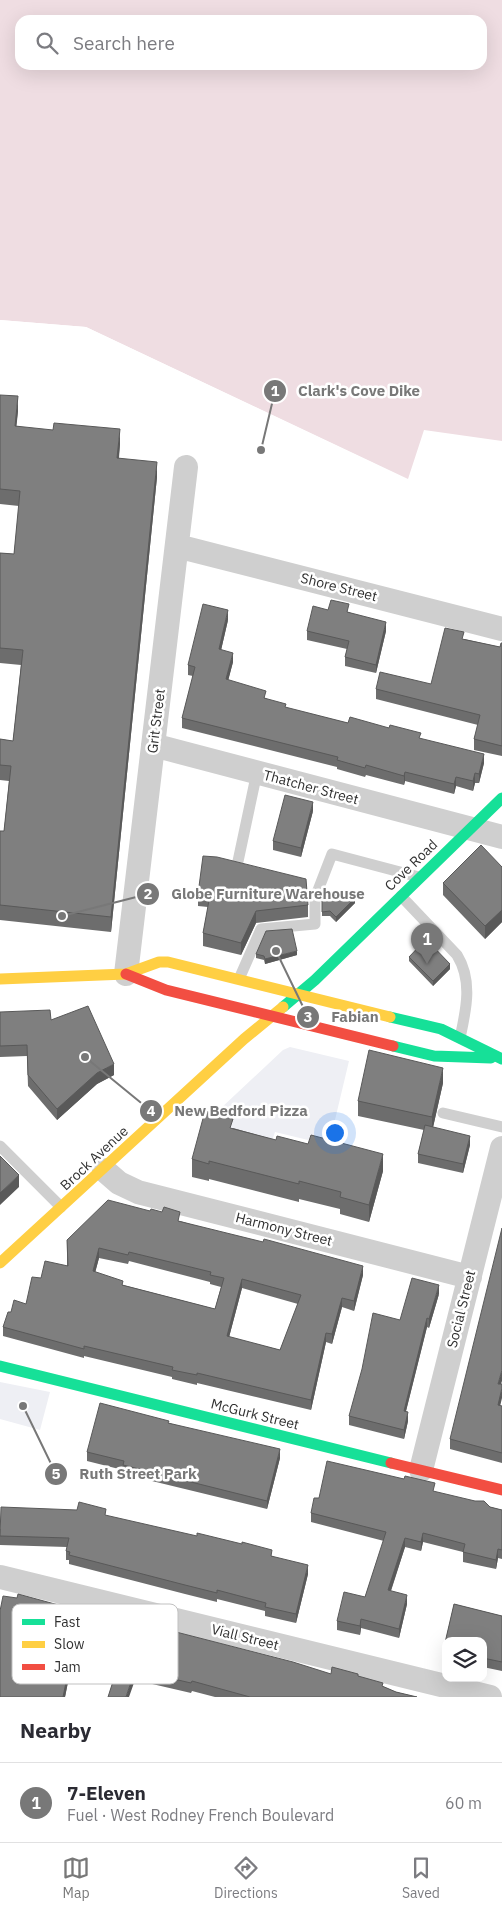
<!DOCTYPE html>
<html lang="en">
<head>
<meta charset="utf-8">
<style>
	:root { --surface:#fff; --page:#f7f7f7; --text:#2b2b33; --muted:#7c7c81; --line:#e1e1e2; --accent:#787878 }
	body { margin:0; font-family:"IBM Plex Sans",sans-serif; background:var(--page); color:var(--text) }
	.controls { position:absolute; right:15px; bottom:15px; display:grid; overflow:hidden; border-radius:10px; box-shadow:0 5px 20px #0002 }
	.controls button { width:45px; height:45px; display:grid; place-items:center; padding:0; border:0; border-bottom:1px solid var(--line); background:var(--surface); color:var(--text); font:25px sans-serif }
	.you { position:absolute; left:334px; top:1132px; width:18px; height:18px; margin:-12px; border:4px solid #fff; border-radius:50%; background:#1a73e8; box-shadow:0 0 0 8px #1a73e833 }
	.badge { display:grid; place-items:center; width:32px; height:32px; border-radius:50%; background:var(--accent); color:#fff; font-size:16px; font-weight:700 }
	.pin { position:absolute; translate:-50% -41px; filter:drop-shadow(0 1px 2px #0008) }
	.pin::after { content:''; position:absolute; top:26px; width:18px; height:15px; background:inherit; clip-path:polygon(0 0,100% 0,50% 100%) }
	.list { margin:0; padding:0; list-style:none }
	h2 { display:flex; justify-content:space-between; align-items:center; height:65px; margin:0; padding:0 20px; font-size:21px }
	h2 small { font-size:16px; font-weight:400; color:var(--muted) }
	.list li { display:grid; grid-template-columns:32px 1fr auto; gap:15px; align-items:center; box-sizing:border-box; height:80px; padding:0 20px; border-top:1px solid var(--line) }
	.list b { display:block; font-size:19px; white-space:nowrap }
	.list p { margin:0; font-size:16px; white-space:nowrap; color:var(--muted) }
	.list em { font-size:16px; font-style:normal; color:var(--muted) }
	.icon { flex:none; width:28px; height:28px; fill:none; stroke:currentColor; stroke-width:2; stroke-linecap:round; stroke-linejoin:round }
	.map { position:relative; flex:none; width:502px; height:1697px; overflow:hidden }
	.search { position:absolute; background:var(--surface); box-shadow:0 5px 20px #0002; left:15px; right:15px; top:15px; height:55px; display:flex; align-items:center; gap:12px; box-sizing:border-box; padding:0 18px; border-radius:15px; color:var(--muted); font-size:19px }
	.sheet { height:145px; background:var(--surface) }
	nav { display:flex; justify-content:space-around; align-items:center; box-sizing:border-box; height:70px; border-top:1px solid var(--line); background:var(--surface); font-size:14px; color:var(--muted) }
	nav a { display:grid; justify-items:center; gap:2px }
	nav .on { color:var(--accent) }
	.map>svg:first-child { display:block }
</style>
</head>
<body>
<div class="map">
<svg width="502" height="1697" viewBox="0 0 502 1697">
	<rect width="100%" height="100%" fill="#fff"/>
	<path fill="#eeeff4" d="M290,1047L349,1061L329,1145L275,1132L272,1141L204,1124L283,1050Z
		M0,1382L50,1392L40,1430L0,1419Z"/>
	<path fill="#efdde2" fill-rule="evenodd" d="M0,0H502V441L424,430L408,479L86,327L0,320ZM20,20H482V65H20Z"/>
	<path fill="#fff" d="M0,320L86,327L409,480L85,330L0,323Z"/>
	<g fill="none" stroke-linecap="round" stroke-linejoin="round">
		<path stroke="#cfcfcf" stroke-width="11" d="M237,866L257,772
			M401,896L457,955C473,981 466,1010 460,1038
			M239,979L261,929L315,924V898L332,854L419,877
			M443,1113L502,1127
			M0,1146L61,1207"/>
		<path stroke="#cfcfcf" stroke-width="24" d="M177,546L502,629
			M153,745L502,837
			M126,974L186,467
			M104,1170L119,1183L138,1192L470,1277
			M421,1470L502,1148
			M0,1577L490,1697"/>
		<path stroke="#16e098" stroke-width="11" d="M283,1007L315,980L502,798
			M390,1017L441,1029L502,1059
			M393,1046L434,1056L491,1058
			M0,1366L391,1463"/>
		<path stroke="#ffcf43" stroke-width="11" d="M0,979L126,974L159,962H168L390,1017
			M0,1263L244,1039L283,1007"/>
		<path stroke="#f24e42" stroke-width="11" d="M126,974L166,990L393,1046
			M391,1463L502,1490"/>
	</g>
	<path fill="#6d6d6d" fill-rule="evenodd" d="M0,395L18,411L16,426L120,444L119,458L157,477L111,932L0,920V831H4L9,781L0,780V739L13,741L21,665L0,663V553L14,554L19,506L0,504Z
		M328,610L349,612L386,631L376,673L345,666V657L347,649L307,640V631Z
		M228,620L221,650L233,662L228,680L286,708L348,723L421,739L484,763L479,783H475L473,791L456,786L454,794L405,781L404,785L366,775L365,777L337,769V767L182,728V718L193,676L188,675V665Z
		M464,639L500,647L502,643V756L474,750V739L478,725L376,699V689L431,684Z
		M313,811L301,857L273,850V841Z
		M502,867V922L485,939L443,895V883Z
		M198,894L308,905V917L256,923L241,955L203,946V933L208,907L198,906Z
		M322,895L355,903L336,922L330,916H322Z
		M256,954L297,955L265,964L264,960L256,958Z
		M409,957L450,969L433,986L409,961Z
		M0,1012L51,1020L114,1075L97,1084L57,1120L28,1086L27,1056L0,1057Z
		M443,1083L433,1127L470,1145L463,1173L418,1163V1154L424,1130L358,1116V1101Z
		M233,1128L383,1171L369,1222L340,1214V1209L299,1199V1202L209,1179V1181L192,1177V1159Z
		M180,1221L363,1275L354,1311L342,1307L332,1344L326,1342L311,1410L197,1383V1385L172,1379V1377L84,1356V1358L3,1336V1327L11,1312L26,1304L41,1278L67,1266V1240ZM99,1258L128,1264L129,1261L210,1282V1284L221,1287L215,1309L123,1285L95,1272ZM242,1288L298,1304L280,1350L229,1337Z
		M439,1294L429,1328L427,1327L406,1411L408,1421L404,1439L349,1425V1416Z
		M501,1384L500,1406H502V1463L450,1449V1439Z
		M169,1423L280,1458L267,1509L123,1474V1470L87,1461V1452Z
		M435,1492L502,1510V1559L498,1558L496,1569L463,1562V1552L423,1542L421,1551L405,1547L391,1591L407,1604L399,1638L361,1628L360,1635L337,1630V1621L365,1597L384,1541L311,1522V1513L319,1498Z
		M106,1516L272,1556L308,1574L296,1623L265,1616V1611L217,1599V1602L185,1594L69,1564V1560H66V1551L67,1547L0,1545V1529Z
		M454,1604L502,1616V1671L483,1667V1641H446V1656H444V1647Z
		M0,1611L136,1626L331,1674L358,1676L396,1692L417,1697H215L192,1691L191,1693L135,1680L76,1664L75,1668L71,1667L65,1697H0Z"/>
	<path fill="#595959" d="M18,396V411L15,441V426Z
		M120,429V444L117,473V458Z
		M157,462V477L111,932V917Z
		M228,610V620L219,659V649Z
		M386,622V631L376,673V665Z
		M233,653V662L226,689V679Z
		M484,754V763L479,783V774Z
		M405,772V781L404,785V776Z
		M475,773V783L473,791V781Z
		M456,777V786L454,794V784Z
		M313,802V811L301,857V848Z
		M355,898V903L336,922V917Z
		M502,910V922L485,939V926Z
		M256,911V923L241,955V943Z
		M297,951V955L265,964V959Z
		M450,964V969L433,986V981Z
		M114,1064V1075L97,1084L57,1120V1109L97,1073Z
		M443,1068V1083L432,1132V1117Z
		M470,1136V1145L463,1173V1164Z
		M383,1154V1171L369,1222V1205Z
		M19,1175V1187L0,1205V1193Z
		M99,1248V1258L93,1281V1271Z
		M363,1266V1275L354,1311V1301Z
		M242,1279V1288L227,1345V1336Z
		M439,1285V1294L429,1328V1319Z
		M342,1298V1307L332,1344V1334Z
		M427,1318V1327L404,1419V1411Z
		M326,1333V1342L311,1410V1400Z
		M502,1370V1381L498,1394V1384Z
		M502,1388V1398L498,1415V1405Z
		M408,1412V1421L404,1439V1430Z
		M280,1449V1458L267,1509V1501Z
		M423,1533V1542L421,1551V1542Z
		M405,1538V1547L388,1599V1590Z
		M498,1549V1558L496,1569V1560Z
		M308,1565V1574L296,1623V1614Z
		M407,1595V1604L399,1638V1629Z
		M361,1619V1628L360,1635V1626Z
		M71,1658V1667L65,1697H63Z
		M135,1670V1680L129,1697H126Z"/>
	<path fill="#7f7f7f" stroke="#595959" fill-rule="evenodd" d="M0,395L18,396L15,426L53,430L54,423L120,429L117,458L157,462L111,917L0,905V831H4L11,766L0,765V739L13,741L23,650L0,648V553L14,554L20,491L0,489Z
		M331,600L349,604L347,612L386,622L376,665L345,657L349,641L307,631L313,606L328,610Z
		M203,604L228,610L219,649L233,653L226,679L266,691L264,698L286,704L285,707L348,723L350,717L389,728L390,725L421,733L419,738L484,754L479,774L475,773L473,781L456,777L454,784L405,772L404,776L366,765L365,768L337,760L338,757L182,718L195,667L188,665Z
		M445,628L464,632L462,639L500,647L501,643H502V746L474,739L480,715L376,689L380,672L431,684Z
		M285,795L313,802L301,848L273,841Z
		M481,845L502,867V910L485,926L443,883Z
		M203,856L217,857L306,879L308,905L256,911L241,943L203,933L210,895L198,894Z
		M326,891L355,898L336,917L330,911L322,912V895Z
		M292,929L297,951L265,959L264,956L256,954L266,931Z
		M426,939L450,964L433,981L409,957Z
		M88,1006L114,1064L97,1073L57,1109L28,1075L27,1045L0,1046V1012L50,1010L51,1020Z
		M369,1050L443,1068L432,1117L358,1101Z
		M205,1111L233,1119L230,1128L276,1140L277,1136L308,1144L311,1135L383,1154L369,1205L340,1197L341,1192L299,1181V1184L209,1161V1164L192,1159Z
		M425,1125L470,1136L463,1164L418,1154Z
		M0,1156L19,1175L0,1193Z
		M108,1200L150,1211L151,1209L162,1212L164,1207L180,1212L178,1221L263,1242L264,1239L363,1266L354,1301L342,1298L332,1334L326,1333L311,1400L197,1373V1375L172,1370L173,1367L84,1346V1349L3,1327L8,1312H11L14,1300L26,1304L32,1277L41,1278L45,1261L68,1266L67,1240ZM99,1248L128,1255L129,1252L211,1272L210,1275L224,1278L215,1309L122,1285L123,1281L93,1271ZM242,1279L301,1295L280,1350L227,1336Z
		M502,1228V1370L498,1384H502V1388L498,1405L502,1406V1453L450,1439Z
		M412,1278L439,1285L429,1319L427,1318L404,1411L408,1412L404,1430L349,1416L362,1369L373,1313L400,1320Z
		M100,1403L169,1421L168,1423L280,1449L267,1501L123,1465L124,1461L87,1452Z
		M327,1461L404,1479L405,1476L435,1483L433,1491L475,1501H484L490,1507L502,1510V1550L498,1549L496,1560L463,1552L465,1544L423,1533L421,1542L405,1538L388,1590L407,1595L399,1629L361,1619L360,1626L337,1621L344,1592L365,1597L386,1532L311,1513L314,1498H319Z
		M79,1502L106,1509L105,1515L197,1536V1533L242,1544V1542L272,1550L271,1556L308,1565L296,1614L265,1607L266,1603L217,1590V1593L185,1585L69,1555L70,1552L66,1551L69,1538L0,1536L1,1507L77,1510Z
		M18,1594L136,1626L137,1622L293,1662L331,1674L332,1667L358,1674V1676L383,1683L382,1686L396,1692L417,1697H250L192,1681L191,1683L135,1670L126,1697H108L118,1666L76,1655L75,1659L71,1658L63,1697H0V1611L3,1596L17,1598Z
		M454,1604L502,1616V1662L483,1658V1641H446V1647H444Z"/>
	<g text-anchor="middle" stroke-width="5" stroke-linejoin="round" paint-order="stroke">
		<g font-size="14" fill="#303030" stroke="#fff">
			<text transform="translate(339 587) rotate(14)" y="5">Shore Street</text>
			<text transform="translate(156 721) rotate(-83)" y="5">Grit Street</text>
			<text transform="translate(311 787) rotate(15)" y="5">Thatcher Street</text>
			<text transform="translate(411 865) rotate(-44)" y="5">Cove Road</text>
			<text transform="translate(94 1158) rotate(-43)" y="5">Brock Avenue</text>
			<text transform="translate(284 1229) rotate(14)" y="5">Harmony Street</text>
			<text transform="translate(461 1309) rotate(-76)" y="5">Social Street</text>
			<text transform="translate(255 1414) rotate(14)" y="5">McGurk Street</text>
			<text transform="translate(245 1637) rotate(14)" y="5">Viall Street</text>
		</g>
	</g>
	<rect x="12" y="1604" width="166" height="80" rx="8" fill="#fff" stroke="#c1c1c1" stroke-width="1"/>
	<rect x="22" y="1619" width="23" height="6" fill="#16e098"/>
	<rect x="22" y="1641" width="23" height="7" fill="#ffcf43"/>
	<rect x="22" y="1664" width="23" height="6" fill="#f24e42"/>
	<g font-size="14" fill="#303030">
		<text x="54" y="1627">Fast</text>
		<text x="54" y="1649">Slow</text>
		<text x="54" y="1672">Jam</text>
	</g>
	<path fill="none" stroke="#787878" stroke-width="2" d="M261 450L275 391M62 916L148 894M276 951L308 1017M85 1057L151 1111M23 1406L56 1474"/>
	<g fill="#787878" stroke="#fff" stroke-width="2">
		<circle cx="261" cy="450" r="5"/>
		<circle cx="62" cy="916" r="5"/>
		<circle cx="276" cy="951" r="5"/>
		<circle cx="85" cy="1057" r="5"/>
		<circle cx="23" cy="1406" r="5"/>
		<circle cx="275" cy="391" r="12"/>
		<circle cx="148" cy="894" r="12"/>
		<circle cx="308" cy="1017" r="12"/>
		<circle cx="151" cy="1111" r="12"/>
		<circle cx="56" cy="1474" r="12"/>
	</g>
	<g font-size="15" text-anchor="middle" font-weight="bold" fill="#fff">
		<text x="275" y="396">1</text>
		<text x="148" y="899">2</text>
		<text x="308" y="1022">3</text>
		<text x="151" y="1116">4</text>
		<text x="56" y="1479">5</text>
	</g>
	<g font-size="15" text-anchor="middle" font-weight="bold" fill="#787878" stroke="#fff" stroke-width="5" stroke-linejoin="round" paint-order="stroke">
		<text x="359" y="396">Clark's Cove Dike</text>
		<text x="268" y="899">Globe Furniture Warehouse</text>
		<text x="355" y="1022">Fabian</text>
		<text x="241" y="1116">New Bedford Pizza</text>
		<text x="138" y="1479">Ruth Street Park</text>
	</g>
</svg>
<div class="controls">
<button><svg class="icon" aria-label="layers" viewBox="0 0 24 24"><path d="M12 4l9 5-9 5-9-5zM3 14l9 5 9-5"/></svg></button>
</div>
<div class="you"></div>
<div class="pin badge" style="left:427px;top:964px">1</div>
<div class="search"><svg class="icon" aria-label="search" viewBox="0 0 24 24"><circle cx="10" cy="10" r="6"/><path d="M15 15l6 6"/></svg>Search here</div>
</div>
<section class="sheet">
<h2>Nearby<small></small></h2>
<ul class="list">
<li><span class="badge">1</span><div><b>7-Eleven</b><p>Fuel · West Rodney French Boulevard</p></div><em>60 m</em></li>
</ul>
</section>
<nav>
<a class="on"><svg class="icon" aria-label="map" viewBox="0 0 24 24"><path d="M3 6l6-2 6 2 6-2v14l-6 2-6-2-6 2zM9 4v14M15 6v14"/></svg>Map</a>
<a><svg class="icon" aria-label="directions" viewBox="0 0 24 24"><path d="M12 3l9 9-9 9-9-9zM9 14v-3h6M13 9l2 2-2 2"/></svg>Directions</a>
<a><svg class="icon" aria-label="saved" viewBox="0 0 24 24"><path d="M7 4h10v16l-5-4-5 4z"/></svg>Saved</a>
</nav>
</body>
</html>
